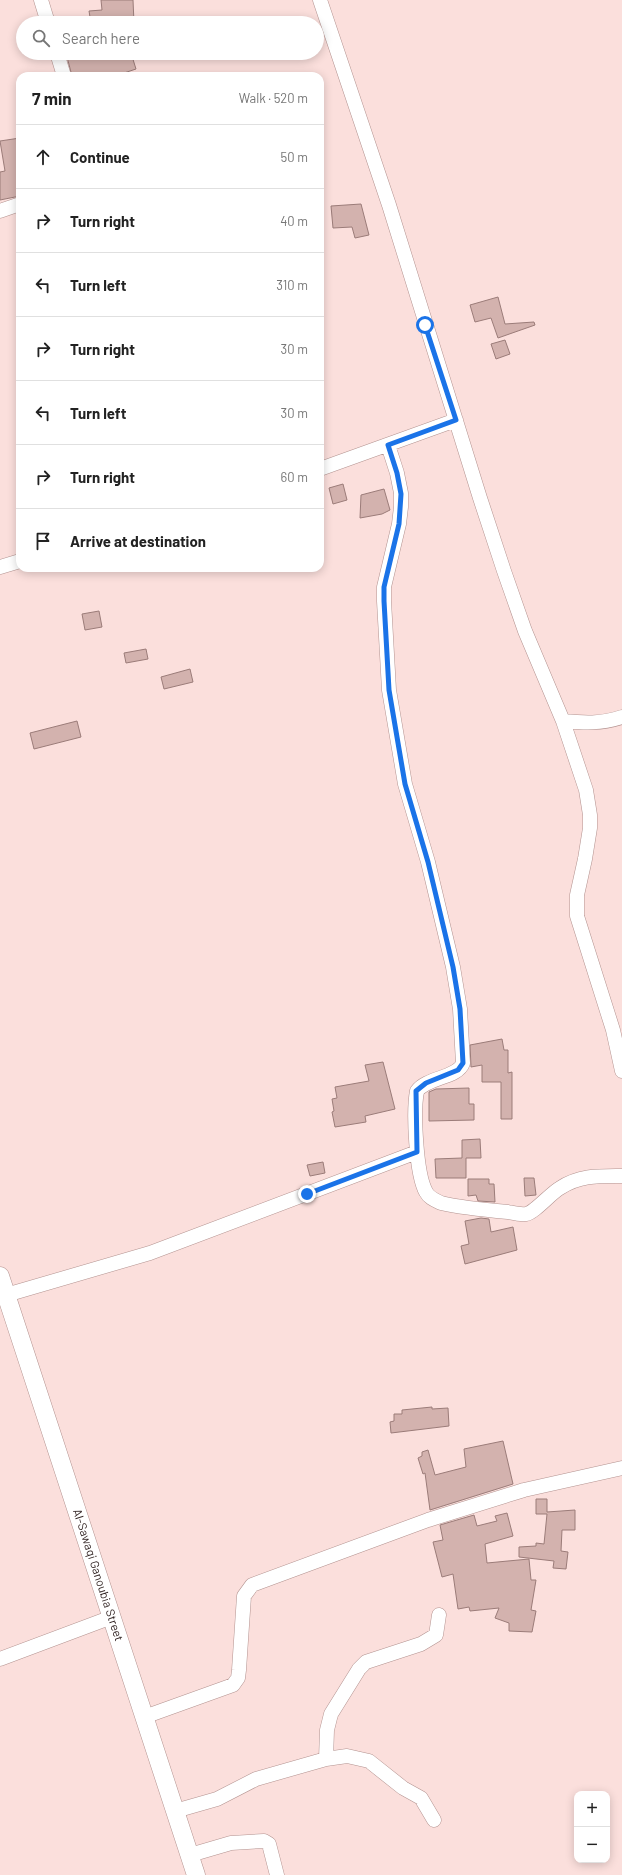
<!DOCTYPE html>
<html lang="en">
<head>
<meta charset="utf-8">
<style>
	:root { --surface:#fff; --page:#f6f6f6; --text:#222; --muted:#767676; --line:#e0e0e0 }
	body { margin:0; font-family:Barlow,sans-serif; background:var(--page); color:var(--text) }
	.controls { position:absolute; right:12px; bottom:12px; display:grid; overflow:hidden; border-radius:8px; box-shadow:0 2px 10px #0003 }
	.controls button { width:36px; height:36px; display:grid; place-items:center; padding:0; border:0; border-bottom:1px solid var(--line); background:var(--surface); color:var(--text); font:20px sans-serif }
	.stop { position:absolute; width:12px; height:12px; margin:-9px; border:3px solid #1a73e8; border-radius:50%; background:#fff }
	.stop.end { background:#1a73e8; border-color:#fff; box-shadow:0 1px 4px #0008 }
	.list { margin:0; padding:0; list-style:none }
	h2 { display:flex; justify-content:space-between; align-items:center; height:52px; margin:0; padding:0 16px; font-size:17px }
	h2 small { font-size:13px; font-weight:400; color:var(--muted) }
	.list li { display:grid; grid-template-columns:26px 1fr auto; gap:12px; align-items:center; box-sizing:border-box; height:64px; padding:0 16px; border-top:1px solid var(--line) }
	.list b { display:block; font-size:15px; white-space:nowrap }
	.list em { font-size:13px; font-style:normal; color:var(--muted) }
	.icon { flex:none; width:22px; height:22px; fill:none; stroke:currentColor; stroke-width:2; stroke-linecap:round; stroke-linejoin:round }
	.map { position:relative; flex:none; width:622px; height:1875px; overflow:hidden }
	.search { position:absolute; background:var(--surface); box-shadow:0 2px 10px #0003; left:16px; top:16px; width:308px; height:44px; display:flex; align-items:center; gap:10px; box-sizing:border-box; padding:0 14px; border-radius:22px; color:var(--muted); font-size:15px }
	.panel { position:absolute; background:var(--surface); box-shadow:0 2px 10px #0003; left:16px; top:72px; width:308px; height:500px; border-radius:12px }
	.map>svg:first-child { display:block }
</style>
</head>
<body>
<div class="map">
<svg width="622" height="1875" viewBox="0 0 622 1875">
	<rect width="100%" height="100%" fill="#fbdfdc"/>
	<path fill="#d3b2ae" stroke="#9b7c79" d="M101,0H133L134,23H91L89,11L102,10Z
		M66,53H131L136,69L115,76H72Z
		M20,138V196L0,200V172L5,171L0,141Z
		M361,204L369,235L355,238L352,227L333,228L331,206Z
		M498,297L505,324L534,322L535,325L498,338L491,318L475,322L470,305Z
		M505,340L510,354L496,359L491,344Z
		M343,484L347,500L333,504L329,488Z
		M384,489L390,510L382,514L360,518L361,495Z
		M99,611L102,627L85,630L82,614Z
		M146,649L148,659L126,663L124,653Z
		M190,669L193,682L164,689L161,677Z
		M77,721L81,737L34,749L30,733Z
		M502,1039L504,1050H508V1073L512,1072V1119H501V1082H482V1065L471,1067L470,1045Z
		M383,1062L395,1109L365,1116L366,1122L335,1127L332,1112L334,1111L332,1099L337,1098L335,1087L369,1081L365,1065Z
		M469,1088V1104H474V1120L429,1121V1092L436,1089Z
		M480,1139L481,1158H466V1178H436L435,1159L462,1158V1140Z
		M323,1162L325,1173L310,1176L307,1165Z
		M524,1178H534L536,1195L525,1196Z
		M468,1179H489V1184H494L495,1202L478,1201L476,1195L468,1196Z
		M481,1218L489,1219L491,1232L513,1227L517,1250L465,1264L461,1246L469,1244L465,1221Z
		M432,1407V1409L448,1408L449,1426L391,1433L390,1422L394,1421V1414H402V1410Z
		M503,1441L513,1484L430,1510L425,1473L423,1474L418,1458L422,1456V1452L428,1450L435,1475L466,1467L464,1449Z
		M536,1499H547V1512L575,1510V1530H562L561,1551L568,1552L566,1569L553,1568L554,1561L519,1557V1547L536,1546V1543L544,1544L547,1514H536Z
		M507,1513L513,1536L485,1544L487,1563L529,1559L531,1580H536L531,1610L536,1611L532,1632L509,1631V1623L495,1618L499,1608L470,1611L469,1607L458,1609L453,1574L442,1577L433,1542L443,1540L440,1525L474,1515L477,1526L497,1521L495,1516Z"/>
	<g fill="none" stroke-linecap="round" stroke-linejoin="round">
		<g stroke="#b39390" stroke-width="15">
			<path id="minor" d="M41,0L48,23
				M320,0L389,205L480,498L504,571L525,631L563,721L586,790L590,815V828L585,859L577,895V916L613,1030L622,1071
				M57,53L64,76
				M0,211L20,204
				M388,445L397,473L401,493V507L399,524L384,587V601L389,690L405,784L428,862L453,967L460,1009L463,1063C458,1078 427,1077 417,1091C413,1112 416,1174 426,1192C429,1198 435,1200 441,1203C462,1208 485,1210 508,1212C513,1213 521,1215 526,1214C534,1213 551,1193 560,1188C580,1175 599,1176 622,1176
				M320,469L456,420
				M0,567L20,561
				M563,721C584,723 601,724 622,717
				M6,1295L150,1253L417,1152
				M0,1659L112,1617
				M144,1717L233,1685L238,1678L239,1670L244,1596L252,1585L428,1520L524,1490L622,1468
				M326,1759L327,1730L331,1714L359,1669L366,1662L421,1644L436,1635L439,1615
				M175,1811L217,1799L256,1779L326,1759L347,1756L369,1761L403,1788L421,1798L434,1820
				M190,1855L231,1843L264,1841L269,1844L277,1875"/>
		</g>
		<g stroke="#b39390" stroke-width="19">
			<path id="tertiary" d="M0,1276L196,1875"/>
		</g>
		<use href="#minor" stroke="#fff" stroke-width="14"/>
		<use href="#tertiary" stroke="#fff" stroke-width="18"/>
	</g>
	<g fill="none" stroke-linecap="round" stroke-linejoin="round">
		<path stroke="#1a73e8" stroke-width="5" d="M307,1194L417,1152L416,1091L426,1083L458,1070L463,1063L460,1009L453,967L428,862L405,784L389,690L384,601V587L399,524L401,494L397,473L388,445L456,420L425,325"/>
	</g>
	<g text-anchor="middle" stroke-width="4" stroke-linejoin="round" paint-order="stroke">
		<g font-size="12" fill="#342726" stroke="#fff">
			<text transform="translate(98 1575) rotate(72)" y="4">Al-Sawaqi Ganoubia Street</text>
		</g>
	</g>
</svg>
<div class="controls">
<button>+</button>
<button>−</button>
</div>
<div class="stop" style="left:425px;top:325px"></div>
<div class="stop end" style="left:307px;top:1194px"></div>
<div class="search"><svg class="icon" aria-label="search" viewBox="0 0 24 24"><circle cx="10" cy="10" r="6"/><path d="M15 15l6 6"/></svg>Search here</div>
<section class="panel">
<h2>7 min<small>Walk · 520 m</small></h2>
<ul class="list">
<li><svg class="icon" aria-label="ahead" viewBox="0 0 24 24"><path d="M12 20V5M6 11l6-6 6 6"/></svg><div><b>Continue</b></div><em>50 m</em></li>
<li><svg class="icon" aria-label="right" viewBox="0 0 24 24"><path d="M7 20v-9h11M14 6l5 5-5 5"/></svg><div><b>Turn right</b></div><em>40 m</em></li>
<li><svg class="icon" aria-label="left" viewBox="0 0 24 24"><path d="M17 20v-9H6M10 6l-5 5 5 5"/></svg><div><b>Turn left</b></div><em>310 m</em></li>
<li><svg class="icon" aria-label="right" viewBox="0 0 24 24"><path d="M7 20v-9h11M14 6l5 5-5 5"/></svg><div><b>Turn right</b></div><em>30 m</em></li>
<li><svg class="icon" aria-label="left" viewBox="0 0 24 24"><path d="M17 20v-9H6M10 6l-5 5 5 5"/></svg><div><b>Turn left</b></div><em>30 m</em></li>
<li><svg class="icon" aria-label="right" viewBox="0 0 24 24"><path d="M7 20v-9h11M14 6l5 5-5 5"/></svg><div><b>Turn right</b></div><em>60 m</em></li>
<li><svg class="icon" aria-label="arrive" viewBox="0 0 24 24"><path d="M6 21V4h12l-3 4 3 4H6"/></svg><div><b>Arrive at destination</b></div></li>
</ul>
</section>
</div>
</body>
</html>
